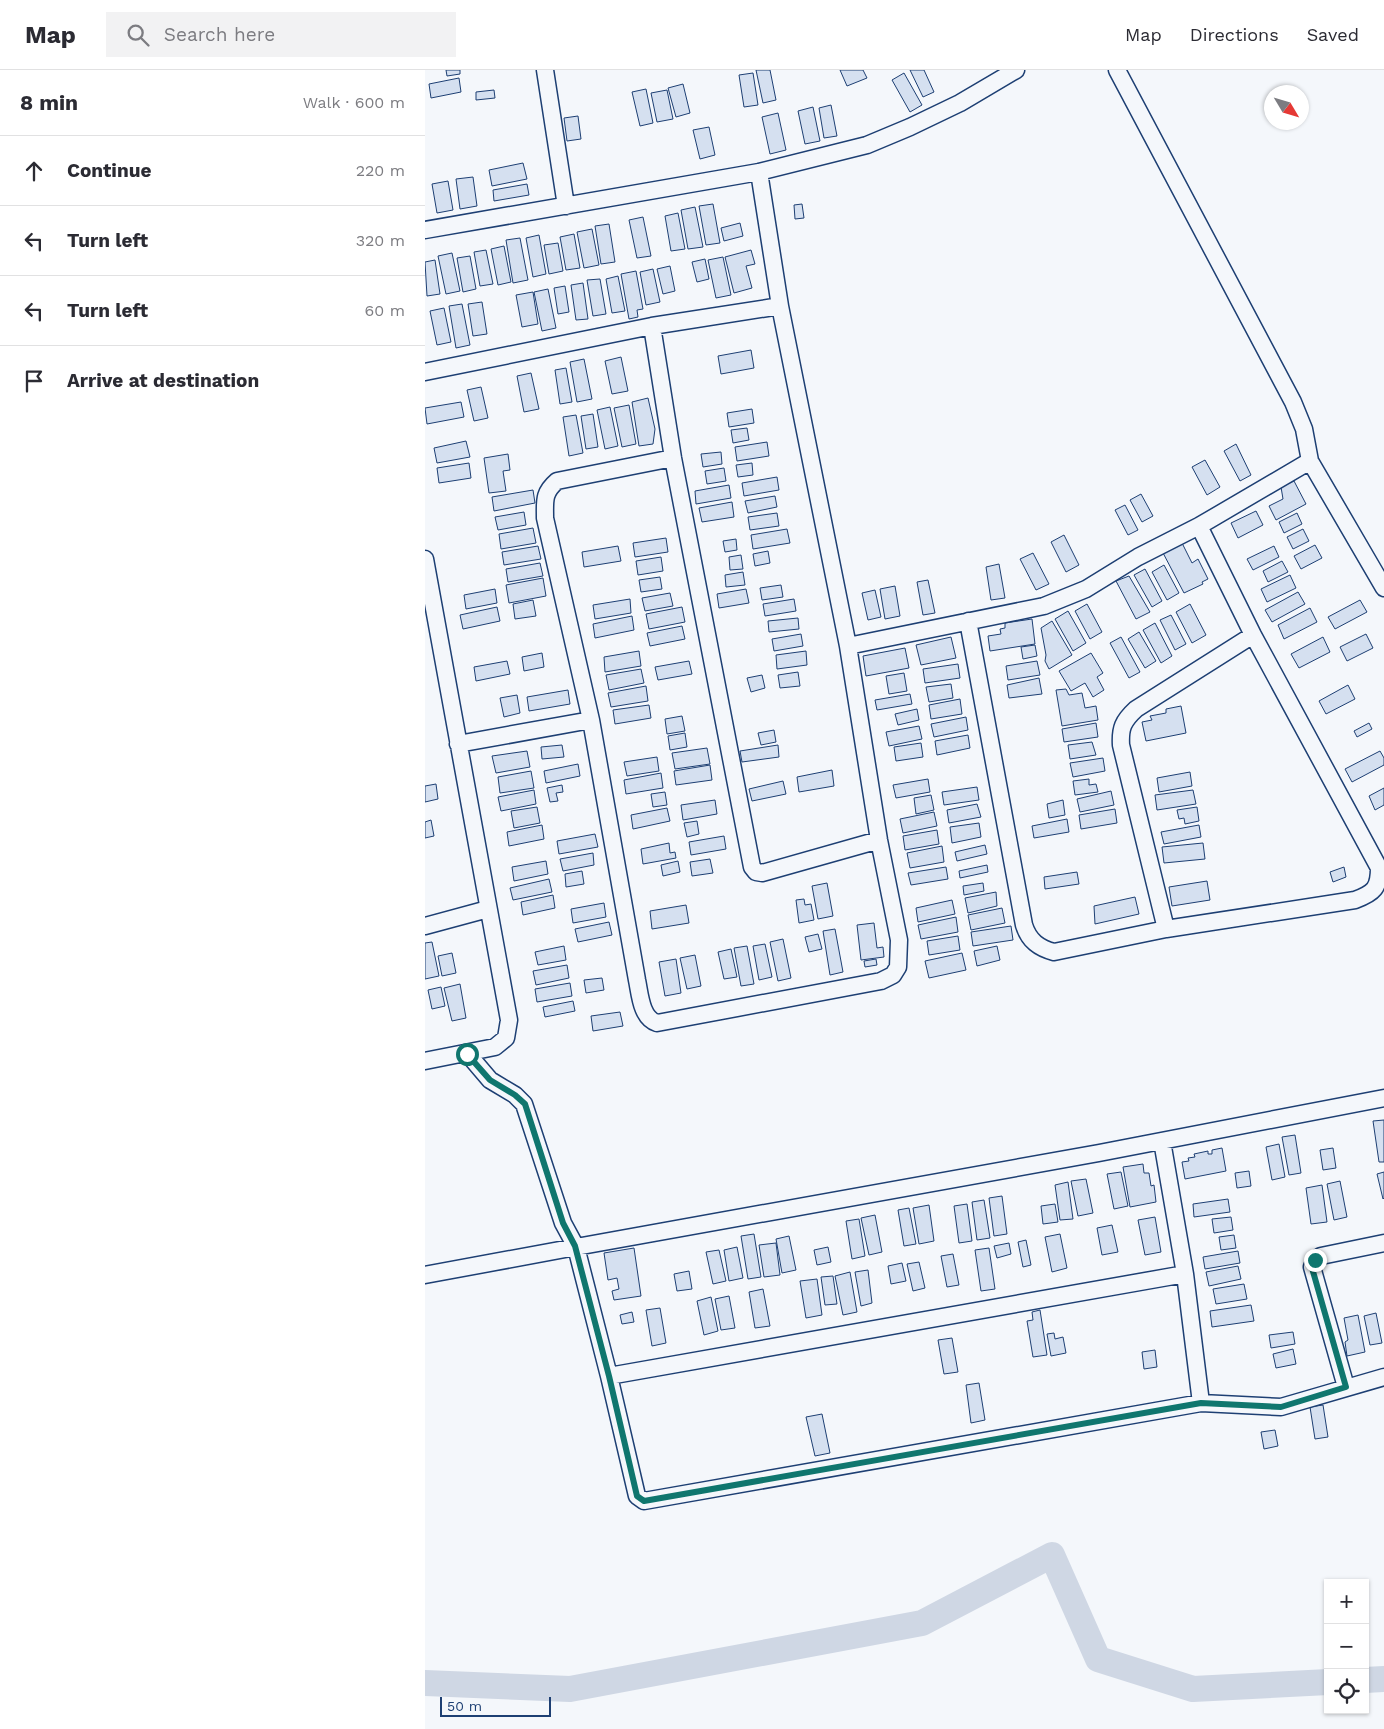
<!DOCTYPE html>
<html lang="en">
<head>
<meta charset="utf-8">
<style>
	:root { --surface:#fff; --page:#f2f2f3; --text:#2b2b33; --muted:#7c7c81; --line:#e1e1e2 }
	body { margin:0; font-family:"Work Sans",sans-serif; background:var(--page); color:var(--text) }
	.controls { position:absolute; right:15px; bottom:15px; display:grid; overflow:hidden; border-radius:0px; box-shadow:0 1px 4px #0004 }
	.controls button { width:45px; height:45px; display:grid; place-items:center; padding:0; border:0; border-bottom:1px solid var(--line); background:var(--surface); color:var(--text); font:25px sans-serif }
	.compass { position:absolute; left:839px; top:15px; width:45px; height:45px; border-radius:50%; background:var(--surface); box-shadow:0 1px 4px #0004; rotate:128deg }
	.scale { position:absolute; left:15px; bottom:12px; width:111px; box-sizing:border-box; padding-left:5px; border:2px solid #1d3f73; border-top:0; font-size:14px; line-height:18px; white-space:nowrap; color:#1d3f73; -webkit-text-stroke:4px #f4f7fb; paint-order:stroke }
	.stop { position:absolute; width:15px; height:15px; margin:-11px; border:4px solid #0f766e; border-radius:50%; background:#fff }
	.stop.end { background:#0f766e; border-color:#fff; box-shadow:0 1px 5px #0008 }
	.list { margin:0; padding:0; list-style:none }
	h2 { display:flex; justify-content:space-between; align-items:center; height:65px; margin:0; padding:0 20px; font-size:21px }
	h2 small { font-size:16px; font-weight:400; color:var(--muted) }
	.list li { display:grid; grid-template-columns:32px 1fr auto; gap:15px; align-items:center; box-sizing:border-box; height:70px; padding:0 20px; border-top:1px solid var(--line) }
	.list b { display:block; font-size:19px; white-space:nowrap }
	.list em { font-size:16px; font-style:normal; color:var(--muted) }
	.icon { flex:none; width:28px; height:28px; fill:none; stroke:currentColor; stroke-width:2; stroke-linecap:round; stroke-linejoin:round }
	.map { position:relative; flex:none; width:959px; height:1659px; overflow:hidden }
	header { display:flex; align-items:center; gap:30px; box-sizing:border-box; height:70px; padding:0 25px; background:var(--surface); border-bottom:1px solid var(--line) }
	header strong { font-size:24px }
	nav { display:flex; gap:28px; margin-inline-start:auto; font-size:18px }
	.search { width:350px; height:45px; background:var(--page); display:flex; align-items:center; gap:12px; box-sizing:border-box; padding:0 18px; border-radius:0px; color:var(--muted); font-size:19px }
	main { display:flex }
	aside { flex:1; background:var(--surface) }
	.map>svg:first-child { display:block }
</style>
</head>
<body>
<header>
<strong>Map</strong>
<div class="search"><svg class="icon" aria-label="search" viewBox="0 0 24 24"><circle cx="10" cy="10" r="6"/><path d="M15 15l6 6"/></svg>Search here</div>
<nav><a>Map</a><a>Directions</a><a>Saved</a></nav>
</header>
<main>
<aside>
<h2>8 min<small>Walk · 600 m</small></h2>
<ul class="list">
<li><svg class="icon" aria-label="ahead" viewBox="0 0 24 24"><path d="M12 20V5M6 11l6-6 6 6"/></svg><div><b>Continue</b></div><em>220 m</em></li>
<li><svg class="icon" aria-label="left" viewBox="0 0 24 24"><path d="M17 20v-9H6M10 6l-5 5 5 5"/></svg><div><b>Turn left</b></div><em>320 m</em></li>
<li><svg class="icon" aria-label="left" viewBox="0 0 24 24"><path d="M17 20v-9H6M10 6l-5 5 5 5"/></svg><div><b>Turn left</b></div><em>60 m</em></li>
<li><svg class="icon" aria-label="arrive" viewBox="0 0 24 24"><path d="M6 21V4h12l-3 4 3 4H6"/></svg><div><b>Arrive at destination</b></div></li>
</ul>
</aside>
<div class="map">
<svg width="959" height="1659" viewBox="0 0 959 1659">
	<rect width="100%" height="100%" fill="#f4f7fb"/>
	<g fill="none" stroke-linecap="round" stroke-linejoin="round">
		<path stroke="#cfd7e4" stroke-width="26" d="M940,1610L959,1609
			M0,1613L145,1619L497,1553L627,1485L673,1589L768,1619L903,1612"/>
	</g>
	<path fill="#d5e0f0" stroke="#1d3f73" d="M21,0H35V4L22,6Z
		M331,0H345L351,30L338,33Z
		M415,0H438L442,8L422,16Z
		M485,0H499L509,22L498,27Z
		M328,3L333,35L319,37L314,5Z
		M479,3L497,35L485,42L467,10Z
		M34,8L36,22L6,28L4,14Z
		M258,14L265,43L251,47L243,18Z
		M221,19L228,53L215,56L207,22Z
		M69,20L70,28L51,30V22Z
		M242,20L248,49L232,52L226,23Z
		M406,35L412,66L399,68L394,38Z
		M388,37L395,71L380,74L373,41Z
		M353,43L361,80L345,84L337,47Z
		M153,46L156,69L142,71L139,48Z
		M284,57L290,85L275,89L268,60Z
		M98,93L102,109L67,116L64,100Z
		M48,107L52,136L35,139L31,109Z
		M23,111L28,140L12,143L7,114Z
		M102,114L104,125L69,131L68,120Z
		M288,134L295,173L281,175L274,136Z
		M377,134L379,148L370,149L369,135Z
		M270,137L278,177L263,179L256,140Z
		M253,143L260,179L246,181L240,146Z
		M218,147L226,186L212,188L204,150Z
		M315,153L318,166L299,171L296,158Z
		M184,154L190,192L176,194L170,156Z
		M167,159L174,195L159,198L152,162Z
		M149,164L155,198L141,200L135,167Z
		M114,165L121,204L108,207L101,168Z
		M95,168L103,210L88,213L81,170Z
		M133,173L138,201L124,204L119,175Z
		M79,176L86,212L73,215L66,179Z
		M61,180L68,214L55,216L49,182Z
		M326,180L330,194L321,196L327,218L309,223L300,187Z
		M27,183L35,221L21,224L13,186Z
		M45,186L51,219L38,222L32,188Z
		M298,187L306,225L291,228L283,190Z
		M280,189L284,209L272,212L267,192Z
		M10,190L15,224L2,226L0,192Z
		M245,196L250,221L238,224L232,199Z
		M228,199L235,232L221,235L215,202Z
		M211,201L218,239L212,240L213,247L204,249L196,204Z
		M193,206L200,241L187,243L181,209Z
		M175,209L181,244L168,246L162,210Z
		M158,213L163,249L151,250L146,215Z
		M140,216L144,242L133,244L129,218Z
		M123,219L131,258L117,261L109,222Z
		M108,222L113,254L97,257L91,225Z
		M57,232L62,264L48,266L43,234Z
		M37,234L45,275L31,278L24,236Z
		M19,238L26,272L12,275L5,241Z
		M326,280L329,298L296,304L293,286Z
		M196,287L203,321L187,324L180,291Z
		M159,289L167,329L152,332L145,292Z
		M141,298L147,332L135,334L130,300Z
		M106,303L114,339L99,342L92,306Z
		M56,317L63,348L49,351L42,320Z
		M223,328L230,359L228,374L214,376L207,332Z
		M36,332L39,347L2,354L0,338Z
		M204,335L211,374L197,377L189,338Z
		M185,337L193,376L180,379L172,340Z
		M327,339L329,353L304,357L302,343Z
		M168,344L173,377L161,379L156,346Z
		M151,345L158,383L144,386L138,347Z
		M322,358L324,370L308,373L306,360Z
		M41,371L45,387L12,393L9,378Z
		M342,372L344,386L312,391L310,377Z
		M811,374L826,405L815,411L799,381Z
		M296,382L297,394L278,397L276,384Z
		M83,384L85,400L78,401L81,421L64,423L59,388Z
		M780,390L795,417L782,425L767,397Z
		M44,393L46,408L14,413L12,398Z
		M327,393L328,405L313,407L311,395Z
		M299,398L301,411L282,414L280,401Z
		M352,407L354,420L319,426L317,413Z
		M869,411L881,434L851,450L844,436L858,429L856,417Z
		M304,415L306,428L271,434L270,421Z
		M108,420L110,433L69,441L67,427Z
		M716,424L728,446L717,452L705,430Z
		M350,426L352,437L323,443L320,431Z
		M307,432L309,447L277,452L274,438Z
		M700,435L713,460L703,465L690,440Z
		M831,441L838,455L813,468L806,453Z
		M99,442L101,455L73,460L70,447Z
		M352,443L354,456L325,460L323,447Z
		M872,443L877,454L859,463L854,452Z
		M108,458L111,473L76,479L74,464Z
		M362,459L365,473L328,479L326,465Z
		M878,459L884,471L868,479L862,467Z
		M639,465L654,495L641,502L626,472Z
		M241,468L243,482L210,487L208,473Z
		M311,469L312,480L300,482L298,471Z
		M756,471L767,493L773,489L783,509L777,512L778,514L759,523L737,481Z
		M890,475L897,488L876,499L869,486Z
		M113,476L116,489L79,495L77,482Z
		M193,476L196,491L159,497L157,482Z
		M849,476L854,487L828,500L822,489Z
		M343,481L345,493L330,496L328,484Z
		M608,483L624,514L611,520L595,489Z
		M316,485L318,499L305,500L304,487Z
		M236,487L238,501L213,505L211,491Z
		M857,491L863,502L843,512L838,501Z
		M115,493L118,506L83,512L81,499Z
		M574,494L580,528L566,530L561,497Z
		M739,495L754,523L742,530L727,502Z
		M720,499L737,531L727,537L709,505Z
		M318,502L320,515L301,517L300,505Z
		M865,505L871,518L842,532L836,519Z
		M704,506L725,542L711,549L691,511Z
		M235,507L237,519L216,522L214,510Z
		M118,508L121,526L84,533L81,515Z
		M503,510L510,543L498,545L492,512Z
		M356,515L358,527L337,530L335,518Z
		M470,516L475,546L460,549L455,519Z
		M70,519L72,533L41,539L39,525Z
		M321,519L324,533L294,538L292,524Z
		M450,520L456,547L443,550L437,523Z
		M873,522L880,534L847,552L840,540Z
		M245,523L248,536L220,541L217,528Z
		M205,529L206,543L170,549L168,535Z
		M369,529L371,541L340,546L338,534Z
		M108,530L111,546L90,549L88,534Z
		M935,530L942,542L910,559L903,547Z
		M662,534L677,562L665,569L650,541Z
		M765,534L781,565L767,573L751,542Z
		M72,537L75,551L38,559L35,545Z
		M257,537L260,552L224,559L221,544Z
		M885,538L892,552L859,569L853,555Z
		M643,541L661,573L648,581L630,549Z
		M746,545L761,574L750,580L735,550Z
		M207,546L209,560L170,568L168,554Z
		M373,548L374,559L344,562L343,551Z
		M607,549L610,574L565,581L563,566L576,564L575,559L580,558V553Z
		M627,551L647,585L624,599L620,591L621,585L616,558Z
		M730,553L747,586L736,593L718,560Z
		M257,556L260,569L225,576L222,563Z
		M714,562L731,591L720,598L703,569Z
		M376,564L378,576L349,581L347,569Z
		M941,564L948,578L922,591L915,577Z
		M526,567L531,588L496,595L491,575Z
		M696,567L715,602L704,608L685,573Z
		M898,567L905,582L874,598L866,584Z
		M610,575L612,586L598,589L596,577Z
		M480,578L484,598L441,606L438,586Z
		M214,581L216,596L180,602L179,587Z
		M381,581L382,595L352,599L351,585Z
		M117,583L119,597L99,601L97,587Z
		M666,583L678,603L672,607L679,620L668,627L660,613L646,621L634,601Z
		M82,591L85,604L51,611L49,597Z
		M264,591L267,604L233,610L230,597Z
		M612,591L615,605L583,610L581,596Z
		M533,594L535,608L500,613L498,599Z
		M216,599L219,613L184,620L181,605Z
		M373,602L375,616L355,618L353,605Z
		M479,603L482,621L464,624L461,606Z
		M337,605L340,618L326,622L322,608Z
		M614,608L617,624L584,628L582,615Z
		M526,614L528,628L504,632L501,617Z
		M923,615L930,629L901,644L894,631Z
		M221,616L223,631L186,637L183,623Z
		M641,619L644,625L657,623L660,638L671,636L673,650L637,656L631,620Z
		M143,620L145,634L104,641L102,627Z
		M485,624L487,634L452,640L450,630Z
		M92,625L95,643L79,647L75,628Z
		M535,629L537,644L506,649L504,635Z
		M224,635L226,648L190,654L188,640Z
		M756,636L761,663L721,671L717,652L727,650L725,646L741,643V639Z
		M492,639L494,650L473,655L470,644Z
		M257,646L260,661L242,664L240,649Z
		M541,647L543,660L509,667L506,654Z
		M671,653L673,667L639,672L637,659Z
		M944,653L947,659L932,667L929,661Z
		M494,656L497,669L464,676L461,662Z
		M349,660L351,672L336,675L333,663Z
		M260,663L262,677L245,680L243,666Z
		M543,665L545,678L512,685L510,671Z
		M667,672L671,685L645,689L643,675Z
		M496,673L498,687L471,691L469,677Z
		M137,675L139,687L117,689L116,677Z
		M353,675L354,687L317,692L315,681Z
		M282,678L285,694L250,699L247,683Z
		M102,681L105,697L71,703L67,686Z
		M955,681L959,688V695L927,712L920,699Z
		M232,687L234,701L202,706L199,692Z
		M678,688L680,701L648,707L645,693Z
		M153,694L155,706L121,713L119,701Z
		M285,695L287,710L251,715L249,701Z
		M407,700L409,716L374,722L372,707Z
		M106,701L109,718L75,723L73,707Z
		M765,702L767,716L734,722L732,708Z
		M236,703L238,718L201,724L199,710Z
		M503,709L505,722L471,728L468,715Z
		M664,709V715L671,714L673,722L650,725L648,711Z
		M358,711L361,724L327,731L324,719Z
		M11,714L13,729L0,732V716Z
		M137,715L138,722L131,723L133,731L125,732L122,718Z
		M552,717L554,730L519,735L517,722Z
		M959,718V735L950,740L944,726Z
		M109,720L111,734L76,741L73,727Z
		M768,720L771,734L732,740L730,725Z
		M686,721L689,735L655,742L652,729Z
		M240,722L242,735L228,737L226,724Z
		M506,725L509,740L491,744L489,728Z
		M290,730L292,744L258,750L256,735Z
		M638,730L640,745L624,748L622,734Z
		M552,734L556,747L524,753L522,740Z
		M112,737L115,753L89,758L86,741Z
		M772,737L774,751L760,754L759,748L754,749L752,740Z
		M242,738L245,751L208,759L206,745Z
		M690,739L692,753L656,759L654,745Z
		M509,742L512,756L478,763L475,749Z
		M642,749L644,762L609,768L607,756Z
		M6,750L9,766L0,768V752Z
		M272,751L274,764L262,767L259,753Z
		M554,753L556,767L527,773L525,757Z
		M117,755L119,769L84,776L82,762Z
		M774,755L776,767L739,774L736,762Z
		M512,760L514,774L480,780L478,766Z
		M170,764L173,777L134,784L132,771Z
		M299,766L301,779L266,785L264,772Z
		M244,773L245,783L250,782L251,788L218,794L216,779Z
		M778,773L780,789L739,793L737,777Z
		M560,775L562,784L532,791L530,782Z
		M517,776L519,792L485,798L482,783Z
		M168,783L169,795L138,801L135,789Z
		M285,789L288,803L267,806L265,792Z
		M121,791L123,804L89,811L87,797Z
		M253,791L255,802L238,806L236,795Z
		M562,795L563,802L535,808L534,801Z
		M521,797L523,809L486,815L483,803Z
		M919,797L921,807L908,812L905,802Z
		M157,801L159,814L141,817L140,804Z
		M652,802L654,814L620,819L619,807Z
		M124,809L127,822L88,830L85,818Z
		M782,811L785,830L747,836L744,817Z
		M402,813L408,846L393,849L387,816Z
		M558,813L559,821L539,825L538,816Z
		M571,822L572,836L543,843L540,828Z
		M128,825L130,838L98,845L96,832Z
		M710,827L714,844L670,854L669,836Z
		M379,829L380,835L386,834L389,850L374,853L371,830Z
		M527,830L530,844L493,852L491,838Z
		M179,833L181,847L148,853L146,839Z
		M261,835L264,853L227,859L225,841Z
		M577,838L580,853L546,860L543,845Z
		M531,847L533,862L496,869L493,855Z
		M184,852L187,865L153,872L150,859Z
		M449,853L452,878L458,877L459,887L436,890L432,855Z
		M586,856L588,870L548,876L546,862Z
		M410,859L418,902L405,905L398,861Z
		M393,864L397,879L384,882L380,867Z
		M533,866L535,880L504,885L502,871Z
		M358,869L366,908L353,911L345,872Z
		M7,872L14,906L0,909V873Z
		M340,874L347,907L334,910L328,876Z
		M139,876L141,890L113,895L110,882Z
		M322,876L329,914L316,916L309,878Z
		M572,876L575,890L552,896L549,881Z
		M306,879L312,907L299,909L293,882Z
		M27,883L31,903L17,906L13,886Z
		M537,883L541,900L504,908L500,891Z
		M270,885L276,916L262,919L255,888Z
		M251,889L256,923L240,926L234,892Z
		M451,889L452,895L440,897L439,891Z
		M142,895L144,908L111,915L108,901Z
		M177,908L179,920L161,923L159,910Z
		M145,913L147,926L112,932L110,919Z
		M35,914L41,948L27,951L19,918Z
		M16,917L20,936L7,939L3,920Z
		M148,931L150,941L120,947L118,937Z
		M195,942L198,956L168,961L166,946Z
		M959,1050V1092H954L948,1051Z
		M870,1065L876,1103L864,1105L857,1067Z
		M854,1074L860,1107L847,1110L841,1077Z
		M797,1078L801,1101L760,1109L757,1092L764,1091L763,1088L770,1087L769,1084L783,1081V1084H787V1080Z
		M908,1078L911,1098L898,1100L895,1080Z
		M718,1094L719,1103H724L726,1116L729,1115L731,1132L705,1137L698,1097Z
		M824,1101L826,1116L812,1118L810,1103Z
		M696,1102L703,1136L689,1139L682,1104Z
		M959,1102V1128L958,1129L952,1104Z
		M661,1109L668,1143L653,1146L646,1111Z
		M915,1111L922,1147L909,1150L902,1114Z
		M643,1112L648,1149L635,1150L630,1115Z
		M897,1115L902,1152L886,1154L881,1118Z
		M577,1126L582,1164L569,1166L564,1128Z
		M803,1129L805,1142L769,1147L768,1134Z
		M559,1130L565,1168L552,1170L547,1132Z
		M542,1134L547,1171L534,1173L529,1136Z
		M630,1134L633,1152L618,1154L616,1136Z
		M504,1135L509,1171L494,1174L488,1138Z
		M484,1138L491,1174L479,1176L473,1140Z
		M450,1145L457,1182L444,1185L436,1148Z
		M730,1147L736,1182L720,1185L713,1150Z
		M806,1147L808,1160L789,1163L787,1149Z
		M434,1149L440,1186L427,1189L421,1151Z
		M687,1155L693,1182L677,1185L672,1158Z
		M329,1164L336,1207L323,1209L316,1166Z
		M635,1164L642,1198L627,1202L620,1167Z
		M809,1165L811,1178L796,1180L794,1167Z
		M364,1166L371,1200L357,1203L351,1169Z
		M601,1170L606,1195L598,1197L593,1172Z
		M351,1173L355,1205L339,1207L334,1175Z
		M584,1173L586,1184L572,1188L569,1176Z
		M312,1177L318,1208L304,1211L299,1180Z
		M403,1177L406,1192L392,1195L389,1180Z
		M209,1178L216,1226L189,1230L187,1221L194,1219L192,1208L183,1210L179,1183Z
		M564,1178L570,1219L556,1221L550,1180Z
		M294,1180L301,1211L288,1214L281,1182Z
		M813,1181L815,1193L780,1199L778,1187Z
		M528,1184L534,1215L522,1217L516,1186Z
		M494,1192L500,1218L488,1221L482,1194Z
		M477,1193L481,1211L466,1214L463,1196Z
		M813,1196L816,1209L784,1216L781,1202Z
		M443,1200L447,1233L436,1236L430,1202Z
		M264,1201L267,1219L252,1221L249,1204Z
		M425,1202L432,1242L418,1245L410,1206Z
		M408,1206L412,1234L400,1235L396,1207Z
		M392,1209L397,1245L381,1248L375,1211Z
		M819,1214L822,1229L791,1234L788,1219Z
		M338,1219L345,1256L330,1258L324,1222Z
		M304,1226L310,1258L296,1260L290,1229Z
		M286,1227L293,1261L279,1265L272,1231Z
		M826,1235L829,1251L787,1257L785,1241Z
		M235,1238L241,1273L227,1276L221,1240Z
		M615,1240L622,1285L608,1287L602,1251L608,1250L607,1242Z
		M207,1242L209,1252L197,1254L195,1245Z
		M951,1243L957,1273L945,1275L939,1246Z
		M933,1245L940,1282L922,1286L920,1272L923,1270L919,1248Z
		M868,1262L870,1274L846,1278L844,1265Z
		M629,1263L630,1269L638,1267L641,1283L626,1286L622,1264Z
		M527,1268L533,1302L519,1304L513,1270Z
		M868,1279L871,1294L851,1298L848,1284Z
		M730,1280L732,1297L719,1299L717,1282Z
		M554,1313L560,1350L546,1353L541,1315Z
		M898,1335L903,1367L890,1369L885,1337Z
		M397,1344L405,1383L390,1386L381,1347Z
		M850,1360L853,1376L839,1379L836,1362Z"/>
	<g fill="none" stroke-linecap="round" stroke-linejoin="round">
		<g stroke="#1d3f73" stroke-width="19">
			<path id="minor" d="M120,0L141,136
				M0,160L334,102L442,75L485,57L535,33L591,0
				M355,236L227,256L248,388L327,797L331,802L337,803L454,770
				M0,302L227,256
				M248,388L132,411C118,423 120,431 120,448L166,650L212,910C215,924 216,948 232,953L456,911L468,905L473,897L474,870L454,770L423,576L355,236L334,102
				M885,391L959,518
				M0,489L84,950L81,968L70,977L0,991
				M543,551L599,855C604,871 614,878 629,882L741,859L930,830C949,823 954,818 954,798L828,565L774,456
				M423,576L619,536L661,519L713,487L774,456L885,391L879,359L868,332L692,0
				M33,674L166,650
				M0,856L63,839
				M741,859L696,675C695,658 698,651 711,639L828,565
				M42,983L65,1010L90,1025L99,1034L138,1153L151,1177L674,1083L959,1028
				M760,1204L776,1333
				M0,1205L151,1177L184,1306L212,1426L219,1431L776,1333L856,1337L959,1307
				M184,1306L760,1204L737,1071
				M921,1317L887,1197L890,1190L896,1186L959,1173"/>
		</g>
		<use href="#minor" stroke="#f4f7fb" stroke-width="16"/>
	</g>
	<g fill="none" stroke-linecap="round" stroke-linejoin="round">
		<path stroke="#0f766e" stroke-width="6" d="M42,984L65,1010L90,1025L100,1034L138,1153L150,1176L184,1306L212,1426L219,1431L776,1333L856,1337L921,1317L887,1198L890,1190"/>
	</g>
</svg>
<div class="controls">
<button>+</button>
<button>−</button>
<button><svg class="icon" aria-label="locate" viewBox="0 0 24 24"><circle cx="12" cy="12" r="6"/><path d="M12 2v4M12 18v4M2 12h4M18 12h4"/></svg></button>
</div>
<svg class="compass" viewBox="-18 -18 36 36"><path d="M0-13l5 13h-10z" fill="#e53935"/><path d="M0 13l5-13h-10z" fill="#7c7c81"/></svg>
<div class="scale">50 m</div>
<div class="stop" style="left:42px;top:984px"></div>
<div class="stop end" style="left:890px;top:1190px"></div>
</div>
</main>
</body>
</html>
